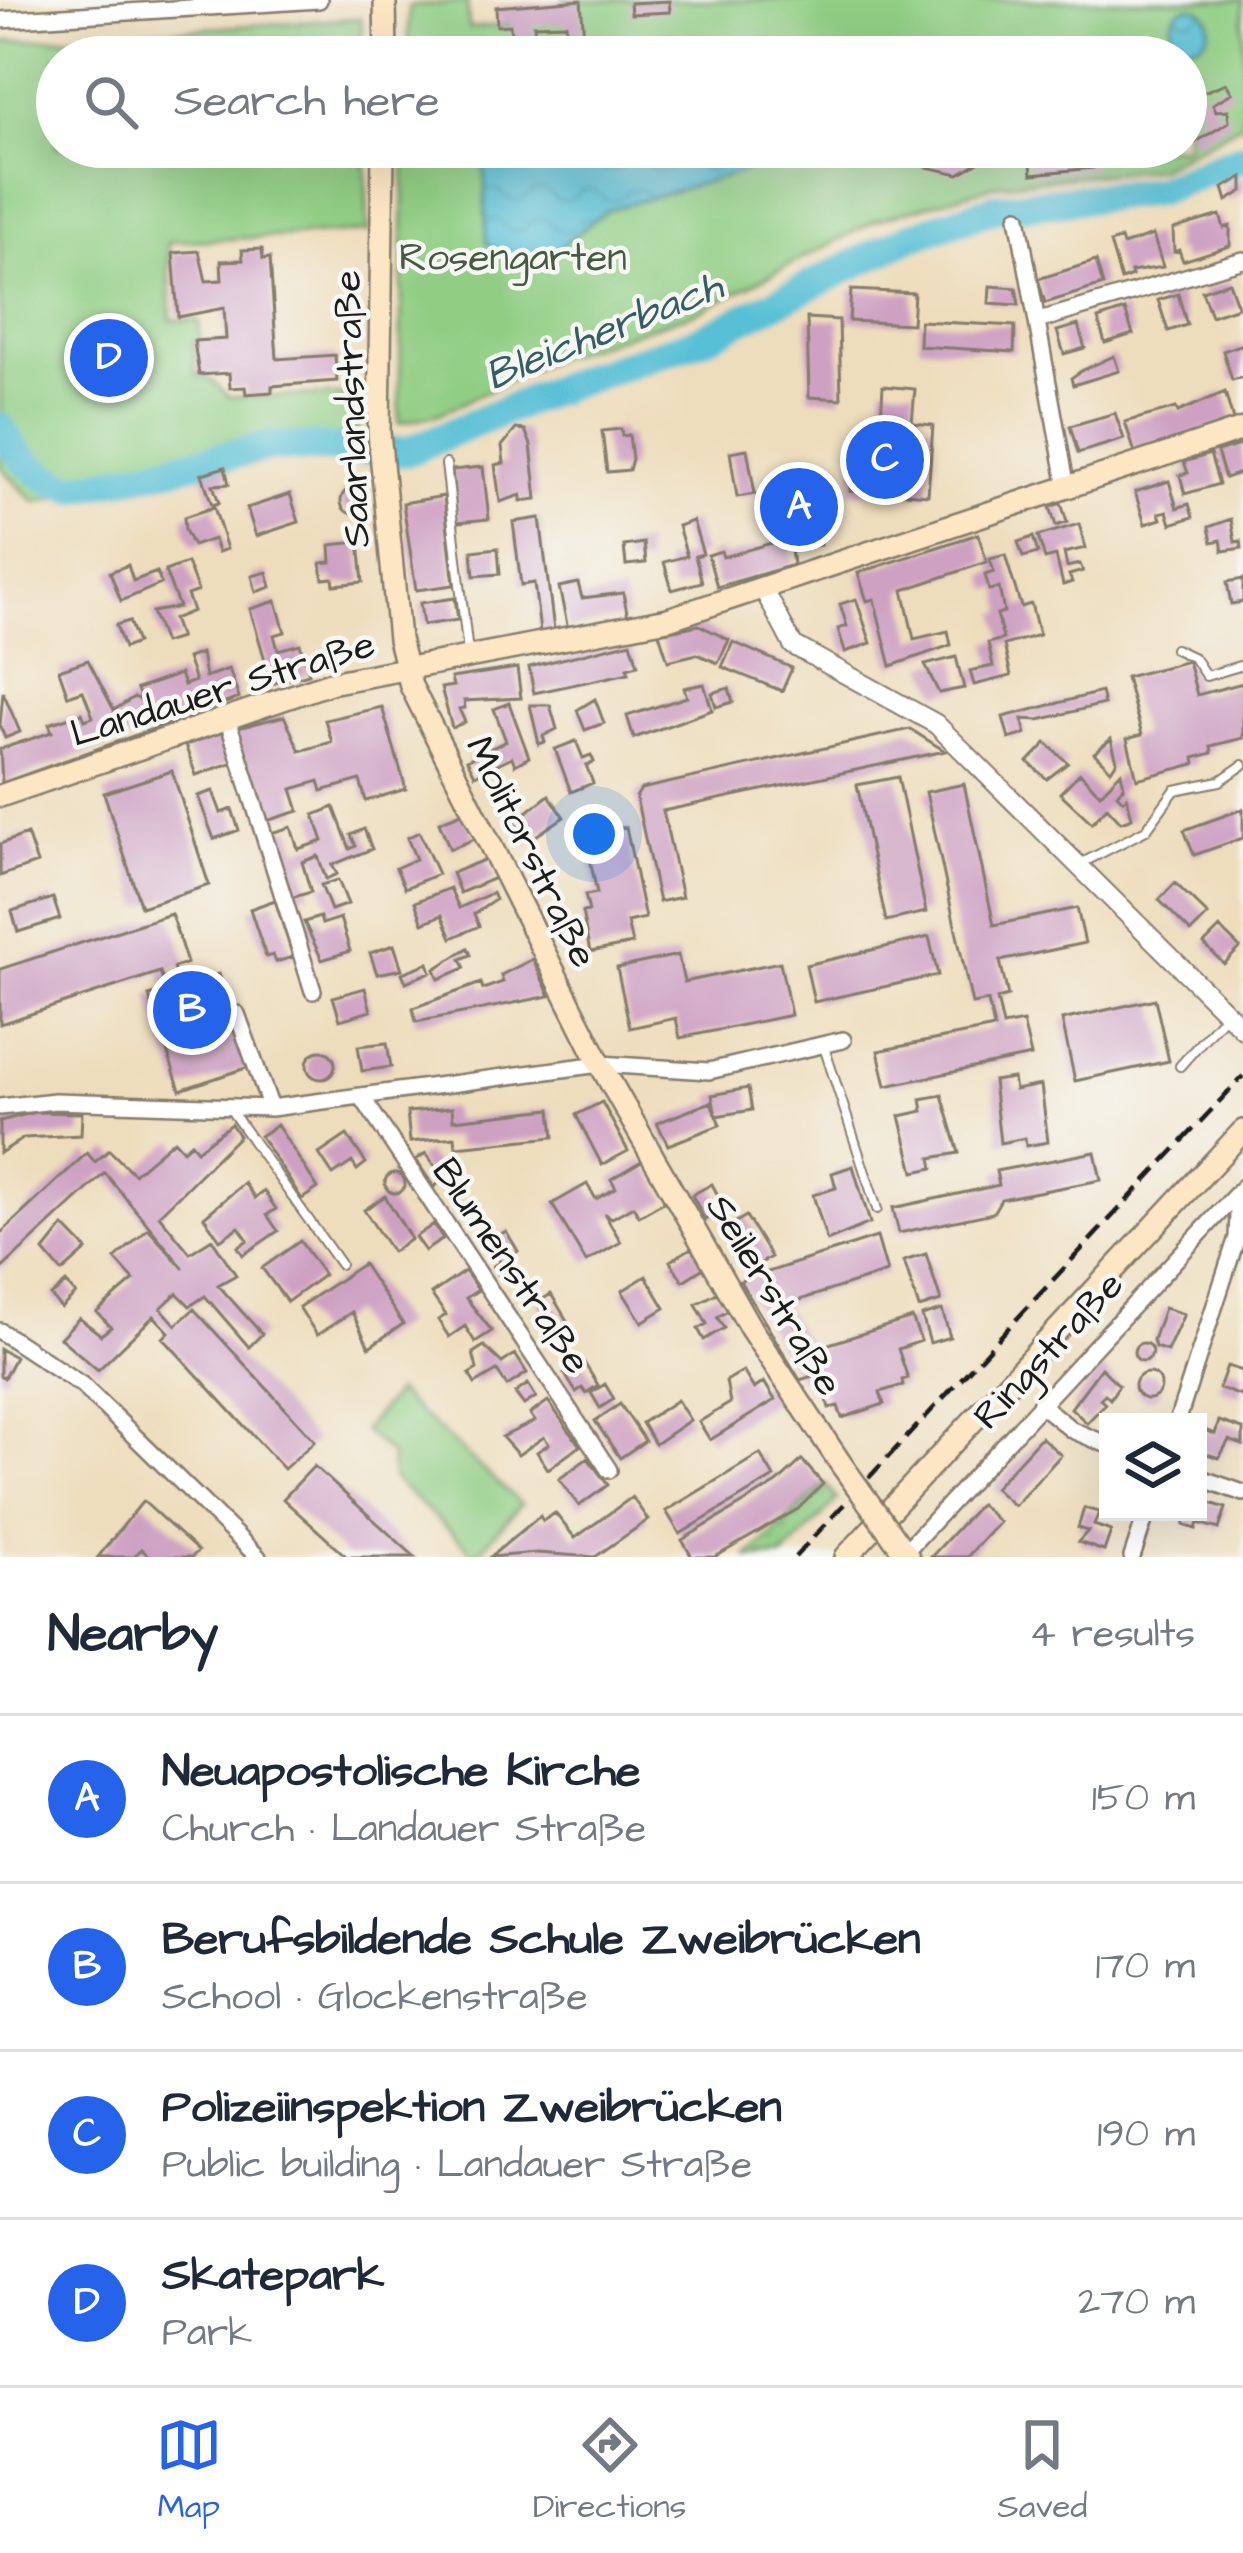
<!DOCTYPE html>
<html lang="en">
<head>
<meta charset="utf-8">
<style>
	:root { --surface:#fff; --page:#f6f6f7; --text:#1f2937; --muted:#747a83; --line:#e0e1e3; --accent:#2563eb }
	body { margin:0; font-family:"Architects Daughter",sans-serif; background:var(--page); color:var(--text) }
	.controls { position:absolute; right:36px; bottom:36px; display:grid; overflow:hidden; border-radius:0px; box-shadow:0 12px 48px #0002 }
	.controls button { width:108px; height:108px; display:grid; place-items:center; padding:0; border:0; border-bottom:3px solid var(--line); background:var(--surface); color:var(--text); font:60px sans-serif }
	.you { position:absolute; left:594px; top:834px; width:42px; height:42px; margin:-30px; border:9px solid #fff; border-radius:50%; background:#1a73e8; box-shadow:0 0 0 18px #1a73e833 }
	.badge { display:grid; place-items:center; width:78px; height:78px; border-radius:50%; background:var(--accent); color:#fff; font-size:39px; font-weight:700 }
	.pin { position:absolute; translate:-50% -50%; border:6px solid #fff; box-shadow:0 3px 12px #0006 }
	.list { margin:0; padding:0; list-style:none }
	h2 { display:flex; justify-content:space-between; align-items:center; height:156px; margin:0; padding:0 48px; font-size:51px }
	h2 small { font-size:39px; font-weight:400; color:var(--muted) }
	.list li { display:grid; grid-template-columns:78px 1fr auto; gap:36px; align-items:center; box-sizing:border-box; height:168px; padding:0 48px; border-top:3px solid var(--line) }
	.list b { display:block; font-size:45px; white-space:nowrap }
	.list p { margin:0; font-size:39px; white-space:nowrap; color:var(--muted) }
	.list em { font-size:39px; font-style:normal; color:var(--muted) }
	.icon { flex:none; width:66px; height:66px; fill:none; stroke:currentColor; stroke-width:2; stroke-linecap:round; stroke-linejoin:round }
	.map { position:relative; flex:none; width:1243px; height:1557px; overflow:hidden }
	.search { position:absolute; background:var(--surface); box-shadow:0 12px 48px #0002; left:36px; right:36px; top:36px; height:132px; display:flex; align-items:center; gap:30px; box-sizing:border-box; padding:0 42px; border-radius:66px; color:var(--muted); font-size:45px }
	.sheet { height:828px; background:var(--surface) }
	nav { display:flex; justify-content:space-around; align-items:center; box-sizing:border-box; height:168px; border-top:3px solid var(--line); background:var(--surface); font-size:33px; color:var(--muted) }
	nav a { display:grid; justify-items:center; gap:6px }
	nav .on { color:var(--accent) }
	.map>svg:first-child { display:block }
</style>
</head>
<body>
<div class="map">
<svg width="1243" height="1557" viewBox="0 0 1243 1557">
	<defs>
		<pattern id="grass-dots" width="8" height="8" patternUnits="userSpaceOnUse" patternTransform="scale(3)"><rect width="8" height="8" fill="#91ce84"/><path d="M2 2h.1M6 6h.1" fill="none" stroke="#7cb071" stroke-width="1.8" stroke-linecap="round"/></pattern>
		<pattern id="water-waves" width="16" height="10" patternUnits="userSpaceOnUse" patternTransform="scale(3)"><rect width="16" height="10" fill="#58c0d6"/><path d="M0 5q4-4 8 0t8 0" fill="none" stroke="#4ca4b7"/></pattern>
	</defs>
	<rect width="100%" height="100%" fill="#f6f6f2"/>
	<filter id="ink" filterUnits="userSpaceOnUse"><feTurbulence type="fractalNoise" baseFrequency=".00833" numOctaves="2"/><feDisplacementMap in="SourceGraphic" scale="24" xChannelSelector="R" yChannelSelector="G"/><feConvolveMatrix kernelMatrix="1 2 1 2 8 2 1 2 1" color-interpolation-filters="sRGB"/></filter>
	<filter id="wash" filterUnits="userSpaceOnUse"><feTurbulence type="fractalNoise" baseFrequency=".004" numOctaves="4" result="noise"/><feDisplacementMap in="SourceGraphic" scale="48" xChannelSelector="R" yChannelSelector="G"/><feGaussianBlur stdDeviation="2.7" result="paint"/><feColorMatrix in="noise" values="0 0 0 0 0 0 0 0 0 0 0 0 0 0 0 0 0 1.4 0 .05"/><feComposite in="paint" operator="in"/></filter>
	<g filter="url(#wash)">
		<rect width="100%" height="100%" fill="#eeddbc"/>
		<path fill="url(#grass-dots)" stroke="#567550" stroke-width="3" d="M826,1484L837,1500L783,1557H748Z"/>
		<path fill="#91ce84" stroke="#567550" stroke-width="3" d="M565,0H1243V123L1158,168L999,184L877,220L700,311L555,358L439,414L399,423L405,147H1186V57H408L409,6L467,2L469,28L510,25V14L565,9Z
			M361,18L362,57H57V147H365L368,232L168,242L171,320L199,321L200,338L192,341L196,375L212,380L229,397L353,395L362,459L292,453L243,457L35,502L0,467V42Z
			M396,1392L521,1504L476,1555L392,1478L391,1455L363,1430Z"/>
		<path fill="url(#water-waves)" stroke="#3a6e79" stroke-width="3" d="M1172 26a19 19 0 1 1 38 0a19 19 0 1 1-38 0Z
			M484,147H804L792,158L607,210L532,269L512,264L486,242Z"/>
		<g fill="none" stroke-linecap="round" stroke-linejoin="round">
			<path stroke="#58c0d6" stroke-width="30" d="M0,427C18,457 39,479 75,488L271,446L406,452L568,384L701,339L912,236L995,208L1156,191L1243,157"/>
		</g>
		<g id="blocks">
			<path fill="#cea1c3" d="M581,0L584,38L567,39L566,24L534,25L535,41L512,43L510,25L497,26L496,7Z
				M669,1L670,12L631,14L630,3Z
				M1226,83L1232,93L1213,104L1216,111L1228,110L1229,122L1196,142L1186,126L1202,116L1200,108L1187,110L1186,99Z
				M935,147H979L980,161L959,174L926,167Z
				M1029,147H1091L1093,168L1032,174Z
				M1243,177V191L1227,201L1223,188Z
				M1220,215L1224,228L1230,226V246L1183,261L1179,250L1174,252L1173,229Z
				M1153,235L1163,267L1131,272L1132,276L1121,280L1110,243L1121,239L1123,245Z
				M262,249L263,259L270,258L277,359L335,355L337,381L272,386V392L246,394L245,387L230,388L229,373L199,375L194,341L226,339L224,308L178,317L173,253L199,251L206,281L222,280L221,261L243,260L242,250Z
				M1096,261L1103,285L1045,303L1038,279Z
				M1229,282L1238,307L1211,316L1202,291Z
				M990,286L1016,288L1019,305L989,303Z
				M851,290L914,293L912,324L849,321Z
				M1178,294L1187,325L1168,331L1158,300Z
				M1125,310L1133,334L1105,343L1098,319Z
				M807,318L839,320L841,399L809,397Z
				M920,321L1015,326L1014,352L919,346Z
				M1078,325L1085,348L1064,354L1057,331Z
				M1243,344V377L1232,380L1223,351Z
				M1114,356L1119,371L1073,385L1071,378L1081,371Z
				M883,386L915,389L912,423L933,425L928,495L892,492L894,467L879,466L877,493L850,491L854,438L885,440L886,433H880Z
				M1225,392L1233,420L1135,453L1125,422L1176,408L1178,412Z
				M1115,413L1124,439L1078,453L1070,426Z
				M516,429L525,430L531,445L537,499L521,501V495L500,502L495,465L504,463L502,446Z
				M621,429L622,436L629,435L632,459L629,470L607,472L602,431Z
				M1243,444V472L1225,478L1217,452Z
				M747,449L755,494L737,497L730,452Z
				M1210,454L1219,484L1185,494L1180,475L1188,473L1184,462Z
				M225,467L229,484L213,485L219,503L212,505L202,474Z
				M483,467L489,519L457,522L452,470Z
				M808,471L820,545L791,549L793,565L717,587L708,555L721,551L723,557L789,538L778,476Z
				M1169,481L1177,508L1189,504L1193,517L1171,524L1167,511L1159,513L1161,519L1145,524L1135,492Z
				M341 501a13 13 0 1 1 26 0a13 13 0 1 1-26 0Z
				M290,494L299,522L256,536L247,508Z
				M444,496L454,585L416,590L403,503Z
				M1061,503L1067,522L1056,526L1050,507Z
				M214,507L227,549L218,552L214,539L193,546L185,530L184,517Z
				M540,518L554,630L540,632L534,583L521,585L513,522Z
				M1231,519L1235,542L1241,541L1242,548L1223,551L1221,540L1212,542L1209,527Z
				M693,521L703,554L695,556L702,582L672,590L664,562L687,556L678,526Z
				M1079,524L1086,548L1064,553L1067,567L1080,564L1083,571L1069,575L1072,582L1063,585L1056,556L1045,559L1038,536Z
				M978,534L987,562L903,590L914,639L948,631L951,645L891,666L874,599L867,601L858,573Z
				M1033,537L1038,553L1023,557L1018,542Z
				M359,542L363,582L334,585L333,578L323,579L321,563L331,562L330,545Z
				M644,543L646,563L626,565L624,546Z
				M498,548L500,574L474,576L472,551Z
				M1005,555L1021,607L1031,604L1039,635L1004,645L1011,676L974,685L970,671L993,666L988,643L1003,639L997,614L1004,612L999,588L989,590L985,575L994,572L990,559Z
				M187,563L198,591L187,595L193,611L173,619L180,638L164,643L152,612L179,607L165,571Z
				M128,565L133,581L157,572L161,584L121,601L110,572Z
				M267,572L271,587L256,592L252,576Z
				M1243,579V602L1231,604L1227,582Z
				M578,583L582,598L623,593L628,617L568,629L559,587Z
				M455,598L458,620L423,625L420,603Z
				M856,599L871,643L845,652L838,629L847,626L840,604Z
				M276,601L285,632L274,635L278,650L300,644L309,674L272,684L250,609Z
				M129,621L137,643L124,648L116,625Z
				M699,625L729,640L718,663L697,654L668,661L659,633Z
				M631,642L638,665L627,668L629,673L534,693L529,667Z
				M733,642L792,668L782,691L722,667Z
				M201,653L205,677L229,669L239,698L2,783L0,749L52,732L49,724L82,713L85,720L93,717L83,691L68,696L59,670L88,660L114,710L134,697L141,700L137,689L180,674L184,685L195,681L187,658Z
				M956,657L964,688L939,693L925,665Z
				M1188,661L1197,695L1243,683V738L1211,746L1212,753L1194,758L1195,764L1137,779L1127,739L1142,735L1126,677Z
				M517,668L521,698L464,701L465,708L459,709L465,722L452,728L441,688L453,686L451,678Z
				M704,684L712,710L634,738L627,716L687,697L684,688Z
				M729,688L733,702L716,707L712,693Z
				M3,692L20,732L5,738L0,725Z
				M1101,692L1104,704L1039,720L1022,719L1026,734L1009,739L1003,717Z
				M595,699L604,723L585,730L577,710Z
				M509,703L529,757L515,765L512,757L475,775L467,760L506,741L494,709Z
				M530,705H550L557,729L543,736L545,742L539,744Z
				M382,707L406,789L366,801L360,780L322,791L319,781L292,789L299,811L263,822L234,729L284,716L300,751L332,742L325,720Z
				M910,729L945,751L663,811L682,897L659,902L636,797L641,789Z
				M223,732L234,762L196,775L185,745Z
				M1111,739L1117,761L1111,770L1094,753Z
				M576,741L583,758L591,755L594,762L586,765L593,783L571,792L555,749Z
				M1046,743L1068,763L1047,779L1028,762Z
				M172,771L209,885L141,907L104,793Z
				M1121,772L1124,786L1117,794L1123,800L1127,797L1132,818L1121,822L1107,807L1092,823L1060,793L1080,773L1100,794Z
				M898,777L926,912L886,921L857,785Z
				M964,784L994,925L1077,908L1085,943L1000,961L1008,996L997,999L1003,1026L1023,1022L1031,1056L886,1086L878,1051L994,1028L988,1001L972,1004L926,792Z
				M213,791L221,813L232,809L239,830L214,839L198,796Z
				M549,795L564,817L527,842L514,822Z
				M334,807L350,849L356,846L351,835L364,829L372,849L332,865L337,874L326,879L318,856L302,862L311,892L288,899L267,834L291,827L298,849L323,841L314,815Z
				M1243,809V838L1194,855L1184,830Z
				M464,812L475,839L450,849L439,822Z
				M626,827L645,918L627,922L632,944L590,952L582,912L589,911L585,895L597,893L585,835Z
				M419,832L438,874L405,888L396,868L416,859L407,838Z
				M27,834L37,863L0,876V844Z
				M486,859L495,878L460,893L452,873Z
				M338,880L348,904L331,910L321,885Z
				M1175,883L1208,915L1191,932L1159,900Z
				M450,888L459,908L492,893L495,900L474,914L479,926L452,938L442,915L423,923L415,902Z
				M53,898L60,919L18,932L12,911Z
				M275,900L293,957L276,962L273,955L266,957L250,909Z
				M171,914L187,963L173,968L179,987L219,974L249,1067L180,1090L149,996L166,991L160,972L0,1024V969Z
				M320,917L322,924L340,918L350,951L322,960L304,922Z
				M1220,928L1240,948L1224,964L1204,944Z
				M929,937L938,975L814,1002L806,965Z
				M394,945L402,969L377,974L370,953Z
				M468,948L471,955L461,959L465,968L439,979L435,969Z
				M678,955L684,982L780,962L791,1015L680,1038L676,1018L630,1028L617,968Z
				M533,959L550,996L416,1022L413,1008L481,983L483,989L503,982L501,975Z
				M428,963L431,972L406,982L402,973Z
				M365,988L371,1011L340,1020L333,997Z
				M1155,999L1169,1061L1075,1081L1062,1020Z
				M387,1043L391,1067L362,1071L358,1046Z
				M307 1065a14 14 0 1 1 28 0a14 14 0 1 1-28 0Z
				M1013,1078L1015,1090L1041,1085L1048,1142L1026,1146L1025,1138L1000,1143L993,1081Z
				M748,1088L752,1110L716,1116L712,1095Z
				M942,1095L959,1153L931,1158L933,1168L914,1172L900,1116L923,1111L921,1099Z
				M602,1102L628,1151L602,1165L576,1115Z
				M711,1102L720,1125L668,1145L657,1123Z
				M452,1108L453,1120L551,1109L554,1137L456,1147L455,1137L410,1142L407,1112Z
				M35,1112L82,1113L81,1135L24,1138L0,1153V1121Z
				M231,1124L239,1136L159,1215L190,1253L212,1239L236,1275L218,1285L262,1334L249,1347L205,1296L190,1306L177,1293L161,1308L176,1325L194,1309L315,1441L284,1469L163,1338L169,1332L154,1316L98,1370L60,1338L79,1318L101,1335L111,1327L97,1312L134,1280L115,1259L148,1229L184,1269L105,1173L0,1270V1234L87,1153L95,1162L109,1150L134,1174L174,1140L183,1150L191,1143L197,1150Z
				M277,1125L318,1188L302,1199L260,1136Z
				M347,1135L366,1163L357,1170L352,1162L333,1175L319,1154Z
				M1095,1152L1101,1180L1001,1199L993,1213L899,1233L893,1208L999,1185L996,1171Z
				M426,1153L444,1179L434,1187L416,1160Z
				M643,1160L667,1200L639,1216L633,1206L612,1218L604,1213L621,1242L586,1262L552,1204L587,1184L596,1199L616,1188L611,1179Z
				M853,1166L870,1223L827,1241L813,1195L836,1188L832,1173Z
				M385 1183a10 10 0 1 1 20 0a10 10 0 1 1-20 0Z
				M244,1183L255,1198L264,1191L276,1209L267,1215L278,1231L243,1255L238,1247L248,1240L239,1227L220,1240L204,1217Z
				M712,1184L725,1209L705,1220L692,1195Z
				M385,1196L411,1239L392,1252L364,1210Z
				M746,1216L771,1257L747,1271L723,1230Z
				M434,1224L443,1239L425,1251L415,1237Z
				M64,1226L87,1250L62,1272L44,1251Z
				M506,1231L518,1251L506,1259L510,1267L498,1274L493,1266L500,1262L487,1242Z
				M877,1237L887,1272L784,1305L810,1350L912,1318L921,1341L898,1349L908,1378L902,1380L903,1385L880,1392L884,1404L842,1418L838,1406L829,1408L819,1374L800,1380L740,1281Z
				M300,1241L324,1275L287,1302L262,1268Z
				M693,1247L705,1267L683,1281L670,1261Z
				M926,1254L941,1301L919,1308L904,1261Z
				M363,1264L403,1324L369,1347L352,1312L317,1335L299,1307Z
				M465,1271L478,1290L466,1298L492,1331L475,1342L465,1326L449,1337L438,1320L446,1315L431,1294Z
				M646,1276L665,1308L642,1322L622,1291Z
				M66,1283L76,1294L61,1308L51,1296Z
				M717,1293L728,1311L717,1317L724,1328L704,1340L698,1329L707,1324L696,1304Z
				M551,1294L569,1324L550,1336L538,1317L543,1313L538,1302Z
				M1164,1308L1184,1314L1167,1351L1155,1347L1153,1340Z
				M942,1310L950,1337L930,1343L922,1316Z
				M1134 1352a9 9 0 1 1 18 0a9 9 0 1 1-18 0Z
				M484,1346L502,1363L515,1354L527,1373L507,1386L497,1371L475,1384L469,1374L477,1369L473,1353Z
				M0,1349L15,1357L4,1378L0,1376Z
				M583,1361L598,1385L586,1393L582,1388L576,1392L564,1373Z
				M1227,1366L1243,1371L1241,1396L1219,1388Z
				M1101,1368L1119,1385L1110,1399L1105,1394L1100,1399L1105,1404L1087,1423L1071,1408Z
				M743,1371L754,1389L764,1382L775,1400L710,1440L699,1422L730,1403L726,1381Z
				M1135 1386a13 13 0 1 1 26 0a13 13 0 1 1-26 0Z
				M528,1384L536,1397L524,1405L515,1393Z
				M605,1384L614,1399L600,1408L591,1393Z
				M677,1400L690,1420L655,1444L642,1423Z
				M548,1401L580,1446L548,1469L537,1452L549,1444L544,1437L518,1455L502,1437L535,1421L530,1414Z
				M620,1404L645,1441L620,1458L595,1421Z
				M1219,1421L1243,1429V1445L1229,1440L1219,1458L1198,1451L1204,1430L1215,1434Z
				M1041,1437L1061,1455L1014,1506L994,1488Z
				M760,1454L774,1477L680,1534L666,1511Z
				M588,1458L608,1485L579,1506L559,1479Z
				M802,1460L823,1484L798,1509L715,1557H692L682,1540L777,1483Z
				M314,1466L415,1557H347L283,1499Z
				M632,1497L648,1520L595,1557L537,1553L490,1557L540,1516L543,1521L555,1513L575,1538Z
				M1198,1499L1226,1508L1219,1529L1198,1523L1196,1529L1184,1525L1186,1512H1198Z
				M143,1501L198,1551L192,1557H150L141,1549L134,1557H98Z
				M980,1504L999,1522L967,1557H931Z
				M1084,1508L1099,1512L1094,1525L1111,1531L1104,1551L1078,1542L1088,1531L1078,1528Z"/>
		</g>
	</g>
	<g filter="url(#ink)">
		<use href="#blocks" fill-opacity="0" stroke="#857c6c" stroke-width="3"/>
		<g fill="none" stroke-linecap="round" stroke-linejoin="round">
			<g stroke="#857c6c" stroke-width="12">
				<path id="service" d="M446,464L468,653
					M1175,649L1194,658L1206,676L1243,665
					M1082,863L1146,830L1175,790L1220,781L1243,765
					M824,1047L877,1209
					M1180,1066L1227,1013
					M230,1109L340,1264"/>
			</g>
			<g stroke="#857c6c" stroke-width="20">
				<path id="minor" d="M0,20L319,0
					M1018,217L1067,488
					M1040,320L1243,260
					M227,718L313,991
					M237,1014L271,1108
					M362,1097L609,1470
					M0,1107L55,1101L271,1108L600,1064L709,1071L843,1040
					M0,1331L82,1385L258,1557
					M1040,1404L1072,1430L1108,1445
					M1177,1422L1237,1237L1239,1191
					M1198,1477L1243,1493
					M900,1557L1243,1187
					M1132,1557L1147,1512"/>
			</g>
			<g stroke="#857c6c" stroke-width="22">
				<path id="tertiary" d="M764,590L793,645L936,724L1243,1029"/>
			</g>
			<g stroke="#857c6c" stroke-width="26">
				<path id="secondary" d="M385,0L386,57
					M383,147L379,432L399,639L411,686L600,1064L751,1329L841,1464
					M0,796L330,683L668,619L1243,429
					M894,1538L908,1557
					M846,1557L1243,1131"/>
			</g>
			<use href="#service" stroke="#fff" stroke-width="8"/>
			<use href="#minor" stroke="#fff" stroke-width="15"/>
			<use href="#tertiary" stroke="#fff" stroke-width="18"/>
			<use href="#secondary" stroke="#fce6c4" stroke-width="21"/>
			<path stroke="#1c1c1c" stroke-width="4.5" stroke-dasharray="18 9" stroke-linecap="butt" d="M795,1557L1243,1076"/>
			<g stroke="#857c6c" stroke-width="26" stroke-linecap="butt">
				<path id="secondary-bridge" d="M841,1464L894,1538"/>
			</g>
			<use href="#secondary-bridge" stroke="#fce6c4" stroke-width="21"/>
		</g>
	</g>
	<g text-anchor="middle" stroke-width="9" stroke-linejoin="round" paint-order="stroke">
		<g font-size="39" fill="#455a40" stroke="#f6f6f2">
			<text x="513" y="270">Rosengarten</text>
		</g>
		<g font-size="39" fill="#1c1c1c" stroke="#f6f6f2">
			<text transform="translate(350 409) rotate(-92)" y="14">Saarlandstraße</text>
			<text transform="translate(222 687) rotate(-17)" y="14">Landauer Straße</text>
			<text transform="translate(533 851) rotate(64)" y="14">Molitorstraße</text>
			<text transform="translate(513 1265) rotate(56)" y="14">Blumenstraße</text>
			<text transform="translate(776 1294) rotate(59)" y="14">Seilerstraße</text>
			<text transform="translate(1047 1349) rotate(-47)" y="14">Ringstraße</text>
		</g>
		<g font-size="42" font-style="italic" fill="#345e66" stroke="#f6f6f2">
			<text transform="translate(603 329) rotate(-22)" y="15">Bleicherbach</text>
		</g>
	</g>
</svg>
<div class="controls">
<button><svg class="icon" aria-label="layers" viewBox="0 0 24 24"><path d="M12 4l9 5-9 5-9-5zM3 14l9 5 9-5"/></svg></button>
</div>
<div class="you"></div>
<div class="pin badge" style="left:799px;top:507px">A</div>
<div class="pin badge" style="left:192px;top:1010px">B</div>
<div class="pin badge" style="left:885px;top:460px">C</div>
<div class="pin badge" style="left:109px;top:358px">D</div>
<div class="search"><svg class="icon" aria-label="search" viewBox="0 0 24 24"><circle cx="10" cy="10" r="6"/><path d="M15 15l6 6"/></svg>Search here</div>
</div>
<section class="sheet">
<h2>Nearby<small>4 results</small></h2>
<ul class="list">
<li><span class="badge">A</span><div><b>Neuapostolische Kirche</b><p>Church · Landauer Straße</p></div><em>150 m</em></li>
<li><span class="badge">B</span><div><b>Berufsbildende Schule Zweibrücken</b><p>School · Glockenstraße</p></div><em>170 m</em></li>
<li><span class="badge">C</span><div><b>Polizeiinspektion Zweibrücken</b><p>Public building · Landauer Straße</p></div><em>190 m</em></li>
<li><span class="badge">D</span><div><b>Skatepark</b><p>Park</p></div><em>270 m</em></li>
</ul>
</section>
<nav>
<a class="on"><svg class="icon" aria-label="map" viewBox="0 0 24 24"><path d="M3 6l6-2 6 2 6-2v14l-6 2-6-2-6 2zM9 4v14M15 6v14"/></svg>Map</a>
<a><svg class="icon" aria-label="directions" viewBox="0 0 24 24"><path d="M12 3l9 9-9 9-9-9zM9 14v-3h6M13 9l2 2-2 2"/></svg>Directions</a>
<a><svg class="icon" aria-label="saved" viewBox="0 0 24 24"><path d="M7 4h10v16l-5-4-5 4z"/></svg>Saved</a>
</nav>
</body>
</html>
